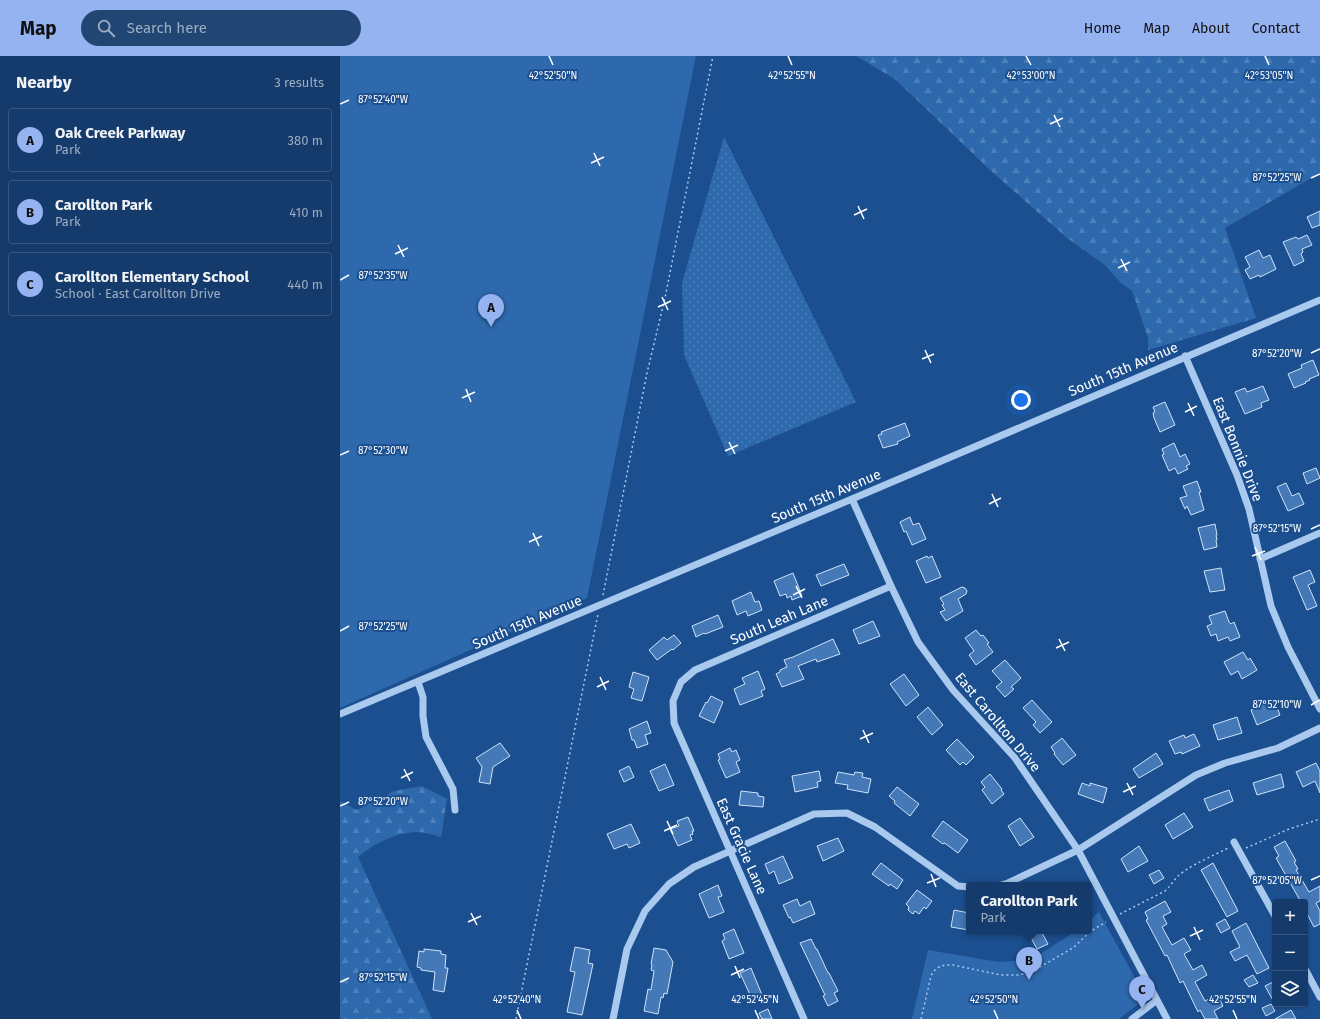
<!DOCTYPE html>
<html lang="en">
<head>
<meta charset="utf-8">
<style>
	:root { --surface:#143b6b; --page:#214673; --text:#f1f3f6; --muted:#9dadc1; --line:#33557e; --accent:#95b2f1 }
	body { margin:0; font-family:"Fira Sans",sans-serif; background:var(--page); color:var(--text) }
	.controls { position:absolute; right:12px; bottom:12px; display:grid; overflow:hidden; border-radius:4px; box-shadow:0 1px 3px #0004 }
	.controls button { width:36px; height:36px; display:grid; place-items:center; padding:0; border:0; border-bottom:1px solid var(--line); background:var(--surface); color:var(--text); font:20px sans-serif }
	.you { position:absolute; left:681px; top:344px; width:14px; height:14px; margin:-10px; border:3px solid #fff; border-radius:50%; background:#1a73e8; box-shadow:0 0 0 6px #1a73e833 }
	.badge { display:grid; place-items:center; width:26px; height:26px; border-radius:50%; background:var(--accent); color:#111; font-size:13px; font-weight:700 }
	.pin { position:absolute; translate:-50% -33px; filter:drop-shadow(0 1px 2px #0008) }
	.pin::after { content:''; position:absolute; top:21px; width:14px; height:12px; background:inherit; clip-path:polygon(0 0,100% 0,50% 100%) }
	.popup { position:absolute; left:626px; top:826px; width:126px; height:52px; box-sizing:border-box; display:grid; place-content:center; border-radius:4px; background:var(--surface); filter:drop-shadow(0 1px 3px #0005); font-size:13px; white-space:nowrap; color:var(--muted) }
	.popup b { font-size:15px; color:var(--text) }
	.popup::after { content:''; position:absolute; left:50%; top:100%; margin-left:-8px; border:8px solid transparent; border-top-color:var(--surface) }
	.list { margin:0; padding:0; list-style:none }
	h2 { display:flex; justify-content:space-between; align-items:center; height:52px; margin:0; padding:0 16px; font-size:17px }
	h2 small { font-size:13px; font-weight:400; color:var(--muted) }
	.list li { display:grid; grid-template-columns:26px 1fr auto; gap:12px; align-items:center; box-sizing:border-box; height:64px; margin:0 8px 8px; padding:0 8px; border:1px solid var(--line); border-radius:4px }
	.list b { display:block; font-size:15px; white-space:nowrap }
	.list p { margin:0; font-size:13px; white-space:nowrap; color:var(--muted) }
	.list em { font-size:13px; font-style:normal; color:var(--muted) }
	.icon { flex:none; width:22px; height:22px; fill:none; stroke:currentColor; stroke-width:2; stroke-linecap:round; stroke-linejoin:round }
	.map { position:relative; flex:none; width:980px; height:963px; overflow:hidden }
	header { display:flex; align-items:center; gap:24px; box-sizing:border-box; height:56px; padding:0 20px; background:var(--accent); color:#111 }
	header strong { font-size:19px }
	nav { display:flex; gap:22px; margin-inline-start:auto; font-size:14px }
	.search { width:280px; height:36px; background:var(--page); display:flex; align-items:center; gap:10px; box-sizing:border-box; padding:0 14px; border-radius:22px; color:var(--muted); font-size:15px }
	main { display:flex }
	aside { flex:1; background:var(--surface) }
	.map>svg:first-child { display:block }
</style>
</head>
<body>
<header>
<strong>Map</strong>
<div class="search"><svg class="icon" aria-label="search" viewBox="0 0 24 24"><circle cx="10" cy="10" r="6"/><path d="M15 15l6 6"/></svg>Search here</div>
<nav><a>Home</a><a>Map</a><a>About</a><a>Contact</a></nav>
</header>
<main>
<aside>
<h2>Nearby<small>3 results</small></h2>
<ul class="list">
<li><span class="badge">A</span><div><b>Oak Creek Parkway</b><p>Park</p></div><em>380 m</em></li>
<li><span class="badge">B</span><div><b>Carollton Park</b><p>Park</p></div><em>410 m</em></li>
<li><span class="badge">C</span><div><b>Carollton Elementary School</b><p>School · East Carollton Drive</p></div><em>440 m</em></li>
</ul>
</aside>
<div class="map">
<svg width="980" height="963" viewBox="0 0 980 963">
	<defs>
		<pattern id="grass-dots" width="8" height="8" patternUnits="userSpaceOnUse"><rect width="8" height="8" fill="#2e69ad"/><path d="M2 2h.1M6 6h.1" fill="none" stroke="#4d80b9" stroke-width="1.8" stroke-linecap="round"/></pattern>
		<pattern id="forest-firs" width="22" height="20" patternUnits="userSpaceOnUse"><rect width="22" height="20" fill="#2e69ad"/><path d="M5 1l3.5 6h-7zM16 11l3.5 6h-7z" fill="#4d80b9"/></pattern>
	</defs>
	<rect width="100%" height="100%" fill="#1b4f8f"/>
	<path fill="url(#grass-dots)" d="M384,81L516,346L388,400L344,299L342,227Z"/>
	<path fill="url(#forest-firs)" d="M516,0H980V117L885,172L916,262L808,294V282L792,235L780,226L765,209L727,182L650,114L555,23Z
		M82,730L107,743L101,781C94,779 84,776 77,776C54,777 35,787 18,801L92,963H0V745L17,754L54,735Z"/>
	<path fill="#2e69ad" d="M0,0H356L247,542L0,652Z
		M759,856L806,942L779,963H572L588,894L659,906L691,904L736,875H749V865Z"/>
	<path fill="#4478b7" stroke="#cfe3fa" d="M980,155V169L972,172L967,161Z
		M967,179L972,189L962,193L963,196L961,198L964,205L954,210L943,186L956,181L958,183Z
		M919,194L923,202L930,199L936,213L920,221L919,219L910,223L905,214L910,211L905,201Z
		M973,304L979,319L969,323L970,324L965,326L966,327L954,332L948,318L962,312L961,309Z
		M923,330L929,344L921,347L922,351L905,358L895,336L905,332L907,336Z
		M825,346L835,369L820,376L814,362L813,357L815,356L813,351Z
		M565,367L570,380L557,386L558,388L543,392L538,379L542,378L541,376Z
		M834,387L840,401L845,398L850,408L846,410L848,413L838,418L835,412L829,415L822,399L824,398L822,393Z
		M976,412L980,422L967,428L963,417Z
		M857,425L861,436H859L864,454L851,459L847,450L845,453L840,442L847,440L843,430Z
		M946,427L952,440L959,437L964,448L948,455L937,431Z
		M570,461L573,469L579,467L586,483L572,489L566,475L564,476L560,466Z
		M875,468L877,479H876L877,484H876L877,491L864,494L858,472Z
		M587,500L588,502L592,500L601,521L586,527L576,505Z
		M504,508L509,519L481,530L476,519Z
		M881,512L885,534L870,536L864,515Z
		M970,514L975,526L968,529L977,550L967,554L953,521Z
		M453,517L462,540L452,544L451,540L447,542L446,538L440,540L434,525Z
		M622,531L625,532L627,535L626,538L618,543L623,555L606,565L600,556L605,554L602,549L604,548L600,542Z
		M411,536L415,546L419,545L422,554L408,560L406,555L397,559L392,545Z
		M885,555L889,566L891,568L894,566L900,581L890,585L888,581L878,585L876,578L871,580L867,570L872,568L869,560Z
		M378,559L383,571L365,578L364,577L356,581L352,570Z
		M533,565L540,580L519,588L513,574Z
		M636,574L641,580L643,579L649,587L647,588L653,596L636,609L629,599L634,595L625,582Z
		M334,579L341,587L333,594L332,593L317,604L309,594L324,581L327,584Z
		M493,583L500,598L477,606L476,603L458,610L464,623L442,631L436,618L440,616V614L447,611L444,604L453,601Z
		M903,596L908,604L910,602L917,614L902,623L898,615L891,619L884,606Z
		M665,604L681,622L671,631L674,633L665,641L656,631L662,626L652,615Z
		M418,615L425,633L421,635L423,640L400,649L394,633L405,628L402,622Z
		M293,616L309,621L302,645L291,642L294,633L289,631Z
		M564,618L579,639L566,650L550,628Z
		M371,640L383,646L374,667L359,660L366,646L367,647Z
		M692,644L712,666L700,677L693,669L696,666L683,652Z
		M934,644L940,659L917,669L911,654Z
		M588,651L603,669L592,679L577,661Z
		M897,661L902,677L878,684L873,669Z
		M307,665L311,677L305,679L308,688L297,692L294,684H292L289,673Z
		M854,678L860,690L842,698L841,696L835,698L829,685L844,679L845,682Z
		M722,682L736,699L723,709L714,698L715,697L711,691Z
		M617,683L634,701L626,709L623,706L620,709L606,694Z
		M160,687L170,700L153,711L150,728L139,726L142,711L136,702Z
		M390,692L392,696L396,694L400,704L396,706L400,716L386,722L378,704L380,703L378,698Z
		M816,697L823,708L799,722L793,713Z
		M976,707L980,715V737L975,725L963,731L956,716Z
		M325,708L334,729L319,735L310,715Z
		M289,710L294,721L284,726L279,715Z
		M479,715L481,725L477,726L478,731L455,736L452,720Z
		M498,716L514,719L515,716L523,717L522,721L531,723L528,737L507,733L508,729L495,727Z
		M650,718L662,733L661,734L664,738L652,748L642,734L645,731L641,726Z
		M941,718L944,731L917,739L913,727Z
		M742,727L750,730V727L767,732L763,747L738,738Z
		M557,731L579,748L570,760L554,747L555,745L549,740Z
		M889,734L893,745L869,755L864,743Z
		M401,735L418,737V740L424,741L423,751L399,749Z
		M844,757L853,771L833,783L825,769Z
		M348,761L354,775H352L353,778L350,779L352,784L338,790L330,773L339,770L337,765Z
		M680,762L694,781L680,790L668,770Z
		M603,765L628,784L618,797L606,788L604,787L603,788L592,780Z
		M291,768L300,787L289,792L287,788L274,793L267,778Z
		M498,782L504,795L483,805L477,790Z
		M945,785L956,805L954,806L958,813L956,814L969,836L980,830V845L976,847L980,855V868L974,871L965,854V846H961L936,802L939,800L934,791Z
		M799,790L808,805L788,816L781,803Z
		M443,800L453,822L439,828L434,815L429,818L425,808Z
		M541,807L563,824L557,833L550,828L549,830L532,818Z
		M873,807L898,855L887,861L861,814Z
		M819,814L824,822L814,828L809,819Z
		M378,829L382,840L378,841L379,844L384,856L369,862L359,838Z
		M577,834L592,845L586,853L584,851L579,858L575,855L573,858L568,854L569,851L566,848Z
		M457,843L460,850L470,845L475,858L453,867L450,861L449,862L443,849Z
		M825,845L831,856L823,860L827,868L822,871L832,889L844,882L851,894L844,898L853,914L862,909L867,919L855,926L865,945L877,938L883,950L874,955L878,963H865L860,954L858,956L843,925L840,927L827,899L825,900L806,864L808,863L805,856Z
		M614,854L629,857V874L611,871Z
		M885,863L890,872L881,877L876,868Z
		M906,867L929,912L917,918L907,899L895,905L890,896L900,891L892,875Z
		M394,873L404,897L389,903L382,885L385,883L383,878Z
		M701,875L708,888L697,893L690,880Z
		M471,883L476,893H477L488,917H489L498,935L494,937L498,945L488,950L483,940L485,939L460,887Z
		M235,891L250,894L248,907L253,908L242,959L227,956L235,916L230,915Z
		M314,892L326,894L333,906L327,938L324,937L323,942L321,941L318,958L304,955L308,933L311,934L314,915L311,914L312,909L311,908Z
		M84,893L101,895V898L106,899L105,912H108L104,936L93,934L95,916L81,914V912L77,911L79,895L84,896Z
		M411,912L422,939L412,943L400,917Z
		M913,919L918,927L909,931L904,924Z
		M935,925V948L925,930Z
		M931,948L935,955L926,960L922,952Z
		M428,953L432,963H422L419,957Z
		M951,954L956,963H935Z"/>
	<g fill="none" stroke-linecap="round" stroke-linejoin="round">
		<path stroke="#a9c9ee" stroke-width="1.5" stroke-dasharray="2 3" stroke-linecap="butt" d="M263,539L307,317L325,242L373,0
			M906,792L949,773L980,763
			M780,858L825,835C832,829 835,821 843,816C857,806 873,800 888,792
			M176,963L258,558
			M581,963L591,920C595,911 603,908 613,909L661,919H679L691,916L733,892L751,875L766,866"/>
		<path stroke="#a9c9ee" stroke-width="7" d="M845,300L897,419L909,453L931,550L948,591L980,653
			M512,443L551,530L578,586L613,634L675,702L738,794L827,963
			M920,503L980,477
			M78,626L83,641V660L86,681L113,733L115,754
			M0,658L512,443L980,244
			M894,786L935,860
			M661,829L668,827L738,794L856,719L885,707L938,692L980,672
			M965,913L980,941
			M273,963L287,893L305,855L329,828L354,811L474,758L507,757L535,771L618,830L629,831
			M464,963L334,667L333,645L341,626L355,614L551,530
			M792,963L817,944"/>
	</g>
	<path fill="none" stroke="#fff" stroke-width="1.5" d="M209,0L213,9M448,0L452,9M686,0L691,9M925,0L929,9M0,48L9,44M714,59L720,71M710,68L723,62M254,97L260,110M251,107L264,101M971,122L980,118M518,150L524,163M514,159L527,153M58,189L64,201M55,198L68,192M781,203L787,215M778,212L790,206M0,224L9,219M322,241L328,254M318,251L331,245M585,294L591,307M971,297L980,293M582,303L594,298M126,333L131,346M122,342L135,336M848,347L854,360M845,356L857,350M389,386L395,398M385,395L398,389M0,399L9,395M652,438L658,451M649,448L661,442M971,473L980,469M193,477L199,490M189,486L202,480M915,491L921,504M912,500L925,495M456,530L462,542M453,539L465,533M0,575L9,570M719,583L725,595M716,592L729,586M260,621L266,634M257,631L269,625M971,649L980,644M523,674L529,687M520,683L533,677M64,713L70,725M61,722L73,716M787,727L793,739M783,736L796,730M0,750L9,746M327,765L333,778M324,775L337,769M591,818L596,831M971,824L980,820M587,827L600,822M131,857L137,869M128,866L141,860M854,871L860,884M850,880L863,874M395,910L400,922M391,919L404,913M0,926L9,922M177,954L181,963M415,954L419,963M654,954L658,963M893,954L897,963"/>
	<g text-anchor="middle" stroke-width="4" stroke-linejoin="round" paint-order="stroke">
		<g font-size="14" fill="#fff" stroke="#1b4f8f">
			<text transform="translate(783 313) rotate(-23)" y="5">South 15th Avenue</text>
			<text transform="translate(898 393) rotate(68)" y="5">East Bonnie Drive</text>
			<text transform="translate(486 440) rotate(-23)" y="5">South 15th Avenue</text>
			<text transform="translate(439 564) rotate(-23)" y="5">South Leah Lane</text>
			<text transform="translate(187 566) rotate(-23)" y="5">South 15th Avenue</text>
			<text transform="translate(658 666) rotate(50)" y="5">East Carollton Drive</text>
			<text transform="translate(402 790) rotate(66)" y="5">East Gracie Lane</text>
		</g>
	</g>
	<g font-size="10" text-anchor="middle" fill="#fff" stroke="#1b4f8f" stroke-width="4" stroke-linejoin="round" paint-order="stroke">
		<text x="213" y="23">42°52'50"N</text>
		<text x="452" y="23">42°52'55"N</text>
		<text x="691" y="23">42°53'00"N</text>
		<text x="929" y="23">42°53'05"N</text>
		<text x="43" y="47">87°52'40"W</text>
		<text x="937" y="125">87°52'25"W</text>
		<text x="43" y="223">87°52'35"W</text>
		<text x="937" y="301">87°52'20"W</text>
		<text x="43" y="398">87°52'30"W</text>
		<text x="937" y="476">87°52'15"W</text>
		<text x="43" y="574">87°52'25"W</text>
		<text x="937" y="652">87°52'10"W</text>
		<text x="43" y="749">87°52'20"W</text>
		<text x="937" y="828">87°52'05"W</text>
		<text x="43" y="925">87°52'15"W</text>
		<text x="415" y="947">42°52'45"N</text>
		<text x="654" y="947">42°52'50"N</text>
		<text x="893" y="947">42°52'55"N</text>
		<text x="177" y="947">42°52'40"N</text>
	</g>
</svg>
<div class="controls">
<button>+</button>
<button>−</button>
<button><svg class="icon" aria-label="layers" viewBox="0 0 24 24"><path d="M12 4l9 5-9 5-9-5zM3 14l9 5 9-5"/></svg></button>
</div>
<div class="you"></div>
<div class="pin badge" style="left:151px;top:271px">A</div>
<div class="pin badge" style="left:689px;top:924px">B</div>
<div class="popup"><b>Carollton Park</b>Park</div>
<div class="pin badge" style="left:802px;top:953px">C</div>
</div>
</main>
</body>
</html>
